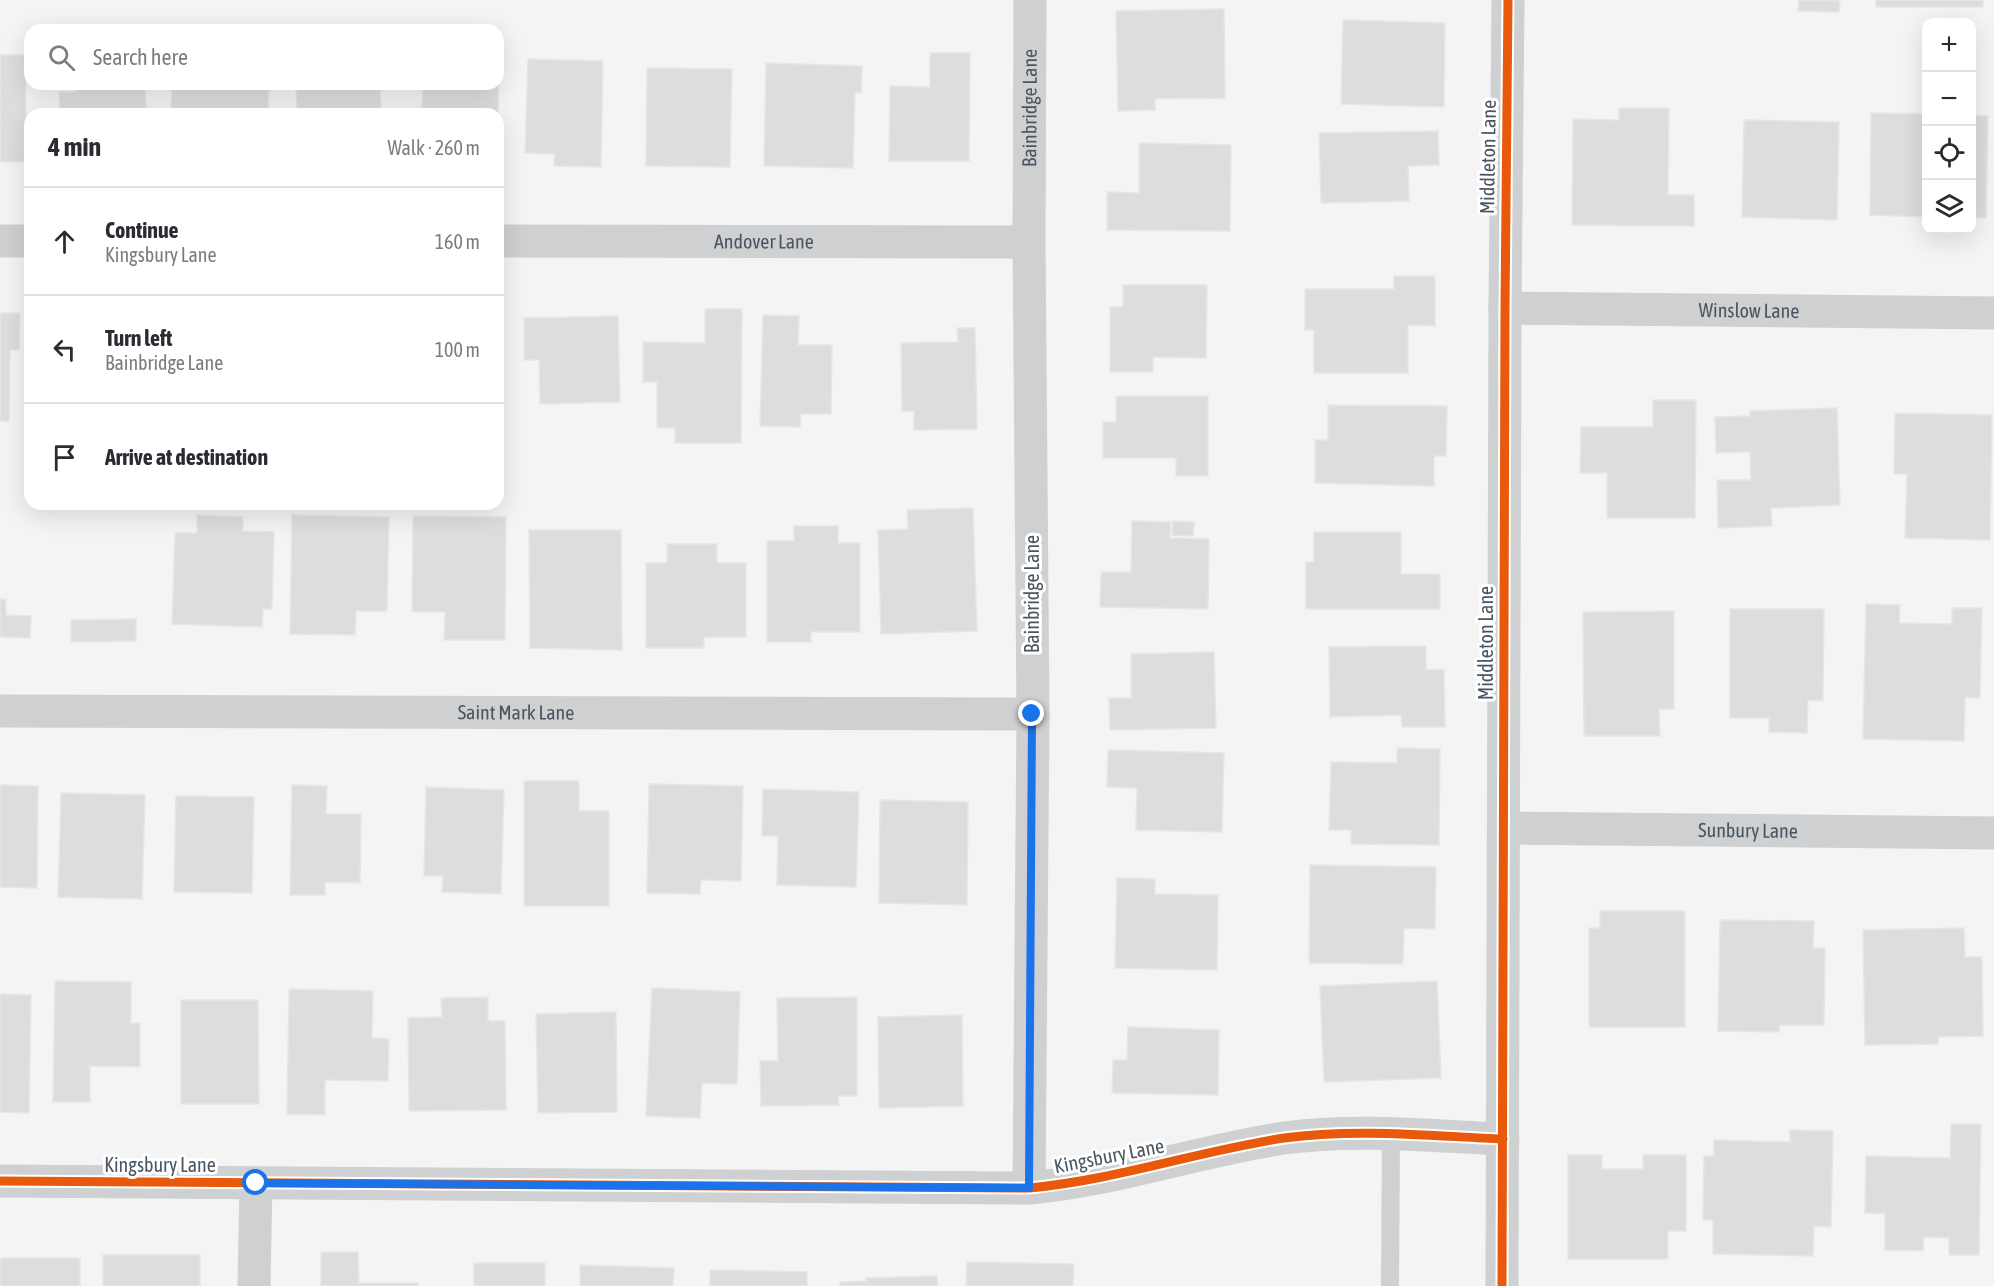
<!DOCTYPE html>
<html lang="en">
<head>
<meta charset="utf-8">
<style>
	:root { --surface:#fff; --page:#f2f2f3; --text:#2b2b33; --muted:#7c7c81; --line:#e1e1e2 }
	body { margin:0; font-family:"Asap Condensed",sans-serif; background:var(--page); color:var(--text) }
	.controls { position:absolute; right:18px; top:18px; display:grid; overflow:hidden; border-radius:12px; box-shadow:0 6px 24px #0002 }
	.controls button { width:54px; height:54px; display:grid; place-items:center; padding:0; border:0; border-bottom:2px solid var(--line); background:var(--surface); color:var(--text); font:30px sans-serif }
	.stop { position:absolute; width:18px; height:18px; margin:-14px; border:4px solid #1a73e8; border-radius:50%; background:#fff }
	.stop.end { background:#1a73e8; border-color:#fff; box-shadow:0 2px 6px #0008 }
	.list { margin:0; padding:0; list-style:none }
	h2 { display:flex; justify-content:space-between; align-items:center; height:78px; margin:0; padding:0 24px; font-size:26px }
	h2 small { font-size:20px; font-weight:400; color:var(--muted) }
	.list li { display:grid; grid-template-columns:39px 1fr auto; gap:18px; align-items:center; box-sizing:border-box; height:108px; padding:0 24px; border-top:2px solid var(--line) }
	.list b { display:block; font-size:22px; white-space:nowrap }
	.list p { margin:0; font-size:20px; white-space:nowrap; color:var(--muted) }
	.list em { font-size:20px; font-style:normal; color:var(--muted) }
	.icon { flex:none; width:33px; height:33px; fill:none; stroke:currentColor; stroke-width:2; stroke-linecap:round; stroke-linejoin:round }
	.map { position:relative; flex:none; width:1994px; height:1286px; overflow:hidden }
	.search { position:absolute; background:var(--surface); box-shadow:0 6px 24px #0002; left:24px; top:24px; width:480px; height:66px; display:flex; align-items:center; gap:15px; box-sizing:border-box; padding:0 21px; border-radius:18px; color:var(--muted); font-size:22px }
	.panel { position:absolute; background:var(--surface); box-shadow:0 6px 24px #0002; left:24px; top:108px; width:480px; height:402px; border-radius:18px }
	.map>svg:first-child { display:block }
</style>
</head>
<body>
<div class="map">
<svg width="1994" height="1286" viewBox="0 0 1994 1286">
	<rect width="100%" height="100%" fill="#f4f4f4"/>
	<path fill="#ddddde" stroke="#e5e6e7" stroke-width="1.5" d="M1799,0H1840L1839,12L1798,11Z
		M1876,0H1983V7H1876Z
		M1224,9L1225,98L1155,99V110L1118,111L1116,11Z
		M1343,20L1445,23L1444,107L1341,104Z
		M930,53H970L969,161H889L890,86L930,87Z
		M499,54L498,114H422L423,84H498Z
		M0,55H25L27,162H0Z
		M528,59L603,61L601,167L554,166L555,154L525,153Z
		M766,63L862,66L861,93L855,92L853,168L764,166Z
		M647,68L732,69L730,167L646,166Z
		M76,84H145L146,114H60L59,92H76Z
		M172,84H269L268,114H171Z
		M296,84H380L381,114H297Z
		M1619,108H1669L1668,195H1694V226L1572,225L1573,119L1619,120Z
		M1871,113L1926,114V217L1870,215Z
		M1972,115L1988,116L1986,218L1972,217Z
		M1744,120L1839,122L1837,220L1742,217Z
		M1438,131L1439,165L1408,166L1409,201L1321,203L1319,133Z
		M1139,143L1231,145L1230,231L1107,230V192L1139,193Z
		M1394,276H1435V326L1408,325V373H1314V330H1305V289H1394Z
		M1123,285H1207L1206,358L1153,357V372H1110V307H1123Z
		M705,309H742L741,443H675V428H657V382H643V342L705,343Z
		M0,313H20L19,350H10L9,421H0Z
		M763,315L799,316L798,345H832L831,414H801L800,427L760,426Z
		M618,316L620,402L540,404L539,360H524V318Z
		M957,328H975L977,429L914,430V411H902L901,343L958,342Z
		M1116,396H1208V476H1176V458H1103V422H1116Z
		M1653,400H1696L1695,518H1607V473H1580L1581,427H1653Z
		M1328,405L1447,406L1446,456H1434V486L1315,483V440H1328Z
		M1837,408L1840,505L1771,508L1772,526L1718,528L1717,480H1751L1750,452L1716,453L1715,417L1750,416V411Z
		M1895,413L1992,415L1990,540L1905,538L1907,474H1894Z
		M973,508L977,631L881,634L878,530L908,529L907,510Z
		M197,515L243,517V531L274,532L272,609H263L262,627L172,624L175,533H197Z
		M292,515L389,517L387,611H356L355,635L290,634Z
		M413,516L506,517L505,640H444L445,612H412Z
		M1132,521L1171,522L1170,538L1209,539L1208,609L1100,607L1101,572H1131Z
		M1173,521L1194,522L1193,536L1172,535Z
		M794,526H838V543H860V632H811V642H767V541H794Z
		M529,530H621L622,650L530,648Z
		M1314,532H1401V574H1440V609H1306V562H1314Z
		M667,544H717V563H746V637H704V648H646V563H667Z
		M0,599H6V615L31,616L30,638L0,637Z
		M1866,604L1900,605L1899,623L1952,624V608H1982L1980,698L1965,697L1964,741L1863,739Z
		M1730,609H1824L1823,701L1808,700L1807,733L1769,732V718H1730Z
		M1674,611V709H1659L1660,736H1584L1583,612Z
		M136,619V641L71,642V620Z
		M1426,646V670L1444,669L1445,727H1402L1401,715L1330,717L1329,647Z
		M1214,652L1216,728L1110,730L1109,698H1131V654Z
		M1397,748L1440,749L1439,845L1351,844V830H1329L1331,762L1397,763Z
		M1108,750L1224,753L1222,832L1136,830L1137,788L1107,787Z
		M524,781H579V811H609V906H524Z
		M649,784L743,786L741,881L701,880L700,894L647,893Z
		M0,785L38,786L37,888L0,887Z
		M292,785L327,786L326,814H361L360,883L325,882V895H290Z
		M426,787L504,790L501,894L442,892L443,876H424Z
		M763,789L859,792L856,887L777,885L778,836H762Z
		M61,793L145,795L142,899L58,897Z
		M176,796L254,797L252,893L174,892Z
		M880,800L968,802L967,905L879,903Z
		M1310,865L1436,867L1435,929L1404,928L1403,964L1309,963Z
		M1117,878L1155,879V894L1218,895L1217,970L1115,968Z
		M1600,911H1685V1027H1589V928H1600Z
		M1720,920L1814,921L1813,948H1825L1824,1025H1780L1779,1032L1718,1031Z
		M1964,928L1965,957H1982L1983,1036L1938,1037V1044L1865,1045L1863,930Z
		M55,981L131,982V1023H140V1067L90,1066V1102H53Z
		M1437,981L1441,1078L1324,1082L1320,986Z
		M652,988L740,992L737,1084L702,1083L700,1118L646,1116Z
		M289,989L373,991L372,1038L389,1039L388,1081L325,1080V1115L287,1114Z
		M0,994L31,995L29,1113L0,1112Z
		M488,997V1021H505L506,1110L409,1111L408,1018L442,1017L441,998Z
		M857,997V1096H838L839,1105L761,1106L760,1061H778L777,998Z
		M181,1000H258L259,1104H181Z
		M616,1012L617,1112L538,1113L536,1014Z
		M962,1015L963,1106L879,1108L878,1017Z
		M1128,1027L1219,1030L1218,1095L1112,1093L1113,1060H1127Z
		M1951,1124H1981L1979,1255H1949V1238L1924,1237L1923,1251L1885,1250V1214L1865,1213L1866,1156L1950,1158Z
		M1790,1130L1833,1131L1831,1227L1814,1226L1813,1256L1713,1254V1220H1703L1704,1156H1714V1140L1790,1142Z
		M1568,1155H1602V1169H1643V1155H1686V1231H1668V1259H1568Z
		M321,1252H358L359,1283H418V1286H321Z
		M103,1255H200V1286H103Z
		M0,1258H80V1286H0Z
		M967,1262L1074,1264L1073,1286H966Z
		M474,1263H545V1286H474Z
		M580,1265L674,1268L673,1286H580Z
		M710,1270L807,1272V1286H710Z
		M937,1276L938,1286H840V1282L866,1281V1278Z"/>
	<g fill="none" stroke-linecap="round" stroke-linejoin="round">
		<path stroke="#ced0d2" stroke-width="18" d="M1390,1286L1391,1134"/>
		<g stroke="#ced0d2" stroke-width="33">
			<path d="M0,241H30"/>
			<path id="s1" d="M498,241L1029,242"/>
			<path id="s2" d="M1505,308L1994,313"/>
			<path id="s3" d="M0,711L1033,714"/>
			<path id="s4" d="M1504,828L1994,833"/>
			<path d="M0,1181L1029,1188C1116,1180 1198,1151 1284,1138C1356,1128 1431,1136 1503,1139"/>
			<path id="s5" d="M1029,1188L1033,714L1029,242L1030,0"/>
			<path d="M254,1286L256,1183"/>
			<path d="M1502,1286L1505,308L1508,0"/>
		</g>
		<g stroke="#fff" stroke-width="13">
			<path id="cycleway" d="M0,1181L1029,1188C1116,1180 1198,1151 1284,1138C1356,1128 1431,1136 1503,1139
				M1502,1286L1505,308L1508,0"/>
		</g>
		<use href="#cycleway" stroke="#e8590c" stroke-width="9"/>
	</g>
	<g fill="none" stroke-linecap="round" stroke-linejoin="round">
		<path stroke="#1a73e8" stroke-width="8" d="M256,1183L1029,1188L1032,714"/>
	</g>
	<g text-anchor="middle" stroke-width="6" stroke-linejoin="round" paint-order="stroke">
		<g font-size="20" fill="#4a5661" stroke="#fff">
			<text dy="7" stroke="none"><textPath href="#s5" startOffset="1080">Bainbridge Lane</textPath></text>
			<text transform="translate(1488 157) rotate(-89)" y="7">Middleton Lane</text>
			<text dy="7" stroke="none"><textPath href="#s1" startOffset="266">Andover Lane</textPath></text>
			<text dy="7" stroke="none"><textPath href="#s2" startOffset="244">Winslow Lane</textPath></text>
			<text transform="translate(1032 594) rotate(-90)" y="7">Bainbridge Lane</text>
			<text transform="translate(1486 643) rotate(-90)" y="7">Middleton Lane</text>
			<text dy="7" stroke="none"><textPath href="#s3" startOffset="516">Saint Mark Lane</textPath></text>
			<text dy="7" stroke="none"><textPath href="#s4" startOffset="244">Sunbury Lane</textPath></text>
			<text transform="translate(1109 1156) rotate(-11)" y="7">Kingsbury Lane</text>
			<text x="160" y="1172">Kingsbury Lane</text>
		</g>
	</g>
</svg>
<div class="controls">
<button>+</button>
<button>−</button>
<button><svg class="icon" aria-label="locate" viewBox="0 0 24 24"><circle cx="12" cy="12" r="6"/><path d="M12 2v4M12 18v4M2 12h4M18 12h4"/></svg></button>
<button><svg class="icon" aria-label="layers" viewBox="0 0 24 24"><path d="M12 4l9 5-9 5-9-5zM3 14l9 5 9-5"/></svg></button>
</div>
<div class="stop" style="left:256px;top:1183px"></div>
<div class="stop end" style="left:1032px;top:714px"></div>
<div class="search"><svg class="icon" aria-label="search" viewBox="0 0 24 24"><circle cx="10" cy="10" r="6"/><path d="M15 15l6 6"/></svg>Search here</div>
<section class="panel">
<h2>4 min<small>Walk · 260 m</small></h2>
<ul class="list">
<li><svg class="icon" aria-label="ahead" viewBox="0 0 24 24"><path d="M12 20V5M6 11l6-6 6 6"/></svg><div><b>Continue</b><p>Kingsbury Lane</p></div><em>160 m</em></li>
<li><svg class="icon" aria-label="left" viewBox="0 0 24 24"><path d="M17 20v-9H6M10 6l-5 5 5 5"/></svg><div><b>Turn left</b><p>Bainbridge Lane</p></div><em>100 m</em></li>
<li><svg class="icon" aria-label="arrive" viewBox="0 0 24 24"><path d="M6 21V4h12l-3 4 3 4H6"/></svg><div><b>Arrive at destination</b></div></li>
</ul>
</section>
</div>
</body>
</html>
